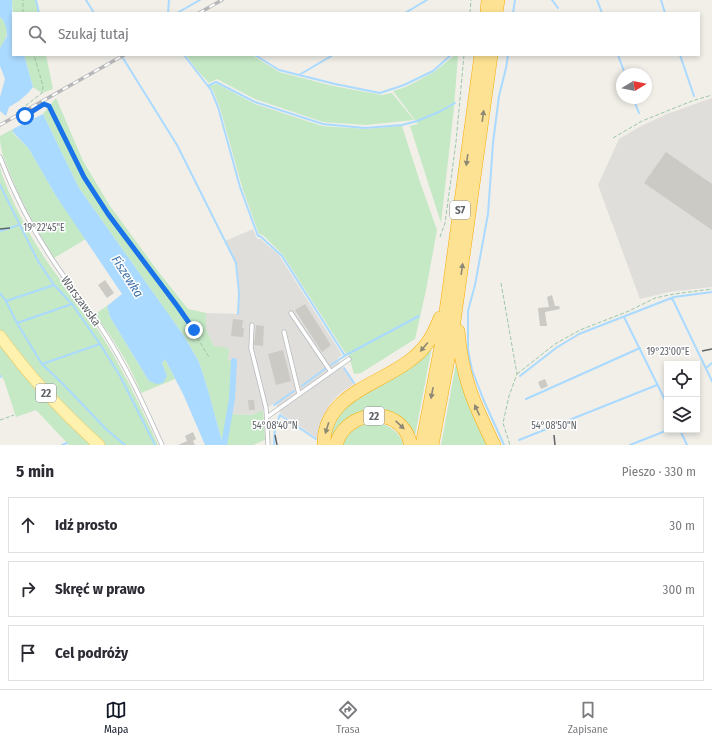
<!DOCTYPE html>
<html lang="pl">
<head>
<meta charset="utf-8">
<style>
	:root { --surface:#fff; --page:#f7f7f7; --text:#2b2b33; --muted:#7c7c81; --line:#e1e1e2; --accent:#111827 }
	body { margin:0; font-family:"Fira Sans Condensed",sans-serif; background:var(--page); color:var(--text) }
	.controls { position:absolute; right:12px; bottom:12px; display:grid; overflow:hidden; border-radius:0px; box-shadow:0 2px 6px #0003 }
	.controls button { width:36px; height:36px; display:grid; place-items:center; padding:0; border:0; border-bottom:1px solid var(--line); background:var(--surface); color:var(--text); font:20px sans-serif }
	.compass { position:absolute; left:616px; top:68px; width:36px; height:36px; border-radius:50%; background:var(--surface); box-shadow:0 2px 6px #0003; rotate:80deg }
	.stop { position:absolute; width:12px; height:12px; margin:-9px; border:3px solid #1a73e8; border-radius:50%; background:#fff }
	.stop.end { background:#1a73e8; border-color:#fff; box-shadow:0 1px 4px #0008 }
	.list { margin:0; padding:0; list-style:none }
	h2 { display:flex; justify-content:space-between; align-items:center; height:52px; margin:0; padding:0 16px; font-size:17px }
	h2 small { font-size:13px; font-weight:400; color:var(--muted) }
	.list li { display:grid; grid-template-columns:26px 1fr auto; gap:12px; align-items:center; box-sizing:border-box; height:56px; margin:0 8px 8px; padding:0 8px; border:1px solid var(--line); border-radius:0px }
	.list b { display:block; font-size:15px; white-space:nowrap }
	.list em { font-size:13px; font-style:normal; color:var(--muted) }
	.icon { flex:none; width:22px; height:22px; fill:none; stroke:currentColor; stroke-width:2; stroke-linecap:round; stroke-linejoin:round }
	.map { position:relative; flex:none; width:712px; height:445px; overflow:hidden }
	.search { position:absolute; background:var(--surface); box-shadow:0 2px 6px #0003; left:12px; right:12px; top:12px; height:44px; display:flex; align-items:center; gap:10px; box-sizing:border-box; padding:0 14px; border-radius:0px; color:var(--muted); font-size:15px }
	.sheet { height:244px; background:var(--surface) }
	nav { display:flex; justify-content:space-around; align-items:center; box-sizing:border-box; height:56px; border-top:1px solid var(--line); background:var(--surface); font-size:11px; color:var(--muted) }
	nav a { display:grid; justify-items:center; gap:2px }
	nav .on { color:var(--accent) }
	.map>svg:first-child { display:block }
</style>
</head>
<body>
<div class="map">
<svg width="712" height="445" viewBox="0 0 712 445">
	<rect width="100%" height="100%" fill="#f1efe8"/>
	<path fill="#e0deda" d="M712,98V287L669,292L640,299L598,185L619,139L641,126L667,114Z
		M253,229L257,239H260L279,255L342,355L337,359L354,384L339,394L330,404L323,416L317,438L281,414L275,403L263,410L252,415L229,414L232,399L234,361H228L214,346L206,329V313L238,314L239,293L236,263L225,241Z"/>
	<path fill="#c5e8c5" d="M12,0H36L39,13H13Z
		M0,17C10,26 8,38 0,48Z
		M24,55H46L53,89L42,93L33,87Z
		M186,55H252L279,72L333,86L382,95L392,93L414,120L366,125L323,122L255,99L217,79L209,83L197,70Z
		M455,55H458L454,108L441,223L410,126L418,124L393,91L406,87L434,72Z
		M217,84L255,104L322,126L366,129L402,126L420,182L437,230L426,290L415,339L361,373L354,374L348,353L346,354L283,255L263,235L259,234L242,187L220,108L213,90L209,86Z
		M56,98L83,161L110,206L157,270L188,309L206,313V329L214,346L229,348L228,360L234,361L229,414L252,415L263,410L265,440L253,445H223L208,390L199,362L184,336L79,188L43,114Z
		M13,129V133L29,149L56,196L86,239L54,258C37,230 21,202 9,171C4,158 0,150 0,136Z
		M0,168C10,200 30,236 48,263C63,284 79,303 94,324C120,362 139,403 158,445H104L70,413L9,342L0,330Z
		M107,306L110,317L149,381L167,376L162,363L165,359L175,379L141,393C130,364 113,339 95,314Z
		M0,342L94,445H69L36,410L16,417L4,380L0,375Z
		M432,346L415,436C405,416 399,416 378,410L331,443V430L343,409Z
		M456,363C463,393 475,417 488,445H441Z
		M376,422C390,425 399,432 404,445H341L348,432L366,423Z"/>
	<path fill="#aadaff" d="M0,0H12L13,55H24L33,87L28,93L19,101L9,107L6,116L0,111V97L5,79L0,66V48L7,36L6,27L3,20L0,17Z
		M43,114L79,188L184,336L199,362L208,390L223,445H205L184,396L165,359L162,363L167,376L163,383L157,384L149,381L110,317L107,306L122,294L56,196L29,149L13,132V129Z"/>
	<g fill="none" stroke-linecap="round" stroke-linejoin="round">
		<path stroke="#aadaff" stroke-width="2" d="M36,0L39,13
			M86,0L94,13
			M552,0L558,8
			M597,0L602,13
			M661,0L665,13
			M168,13L169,0
			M177,13L200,0
			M405,13L427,0
			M513,13L515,0
			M121,55L177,145L236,263L239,293L238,314
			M184,55L211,90L218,107L240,187L258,236H260L282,256L345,356
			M255,55L279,70L335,84L380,93L404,85L433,71L451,55
			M618,55L625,74
			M680,55L694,96
			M299,75L333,55
			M208,86L216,82L255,102L323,124L365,128L402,125L417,121L439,112L455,103
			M633,98L639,113
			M0,185L38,261L54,285L72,304L100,344L120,376L155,445
			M0,231L19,225
			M0,293L6,301L17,323L42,364L62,383L106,429L125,445
			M672,298L712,381
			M6,301L54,285
			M624,317L667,404
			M17,323L72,304
			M42,364L100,344
			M331,365L346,355L419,316
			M344,368L354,383
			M706,368L712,363
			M520,376L556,348L579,334L674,297L712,292
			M0,377L1,376
			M302,386L326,368
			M526,399L640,348
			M274,405L294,391
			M680,430L687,445
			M519,440L657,385
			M62,445L67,443
			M274,445L275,427L280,415L316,439
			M504,445L484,401L472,370L468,350V311L475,285L488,214L493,143L499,96L506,68L508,55
			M630,445L668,430"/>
		<path stroke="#aadaff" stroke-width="6" d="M224,445L232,399L234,361"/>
	</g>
	<path fill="#cccac5" d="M666,152L712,184V230L644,183Z
		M105,280L114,293L107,298L98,285Z
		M552,295L555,306H559L560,309L545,312L547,326H540L538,308L549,307L547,297Z
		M305,304L331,345L322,352L295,310Z
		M233,319L243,320L242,328H244L243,337L231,336Z
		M256,325L264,326L263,346L254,345Z
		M283,350L291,381L276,385L268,354Z
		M545,379L548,386L541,389L538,382Z
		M248,400H254L255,410H249Z
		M193,432L196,439L193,441L195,445H178L187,441L185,436Z"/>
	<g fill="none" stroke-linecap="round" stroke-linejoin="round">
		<g stroke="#b5b8bc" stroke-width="5">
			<path id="service" d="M0,157C14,194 32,229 54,262C69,285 87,306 102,329C126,365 144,405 162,445
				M291,313L331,372
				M252,325L251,348L266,408L268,445
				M284,332L299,394
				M267,417L349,359"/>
		</g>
		<g stroke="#f2c960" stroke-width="12">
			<path id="primary" d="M0,336C29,376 62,412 99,445"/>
		</g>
		<g stroke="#f9ab00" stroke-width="14">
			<path id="motorway" d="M487,13L488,0
				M496,13L498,0
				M458,331C462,378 474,404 494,445
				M324,445C323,393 381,385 413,358C427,347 434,334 440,318
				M336,445C343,416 384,405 403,428C408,433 409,439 411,445
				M422,445L442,341L481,55
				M432,445L451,343L491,55"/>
		</g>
		<path stroke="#9cc7a9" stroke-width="1" stroke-dasharray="4 2" stroke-linecap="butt" d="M23,13V0
			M470,13L471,0
			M16,113L42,93L43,86L34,55
			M17,120L44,105L49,106L84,177L108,213L178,307L209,357
			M613,138L642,121L692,101L712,95
			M440,237L445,223L456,142L464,55
			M501,283L517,374L509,396L503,423L510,445
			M517,374L555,344L580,330L629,311L655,298L674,294L712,289
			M0,420L14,415"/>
		<use href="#service" stroke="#fff" stroke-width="3.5"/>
		<use href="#primary" stroke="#fff2af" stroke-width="11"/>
		<use href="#motorway" stroke="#fde293" stroke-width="13"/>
		<g stroke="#b6b7b8" stroke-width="3.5">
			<path id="rail" d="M199,13L222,0
				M0,125L124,55"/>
		</g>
		<use href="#rail" stroke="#fff" stroke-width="2" stroke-dasharray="6" stroke-linecap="butt"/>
	</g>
	<defs><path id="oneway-solid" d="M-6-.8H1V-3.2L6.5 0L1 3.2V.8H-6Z"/></defs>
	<g fill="#8e8975">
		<use href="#oneway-solid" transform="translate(483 116) rotate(-82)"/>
		<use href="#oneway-solid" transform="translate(467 160) rotate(98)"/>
		<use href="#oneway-solid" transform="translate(462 269) rotate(-82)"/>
		<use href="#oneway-solid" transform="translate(424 347) rotate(130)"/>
		<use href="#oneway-solid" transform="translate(432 393) rotate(101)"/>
		<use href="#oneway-solid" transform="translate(477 410) rotate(-115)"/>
		<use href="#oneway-solid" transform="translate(400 425) rotate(43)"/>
		<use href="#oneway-solid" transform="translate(327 428) rotate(107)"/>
	</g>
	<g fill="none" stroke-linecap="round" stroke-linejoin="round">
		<path stroke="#1a73e8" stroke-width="5" d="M25,116L44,104L49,106L84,177L108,214L178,307L194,330"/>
	</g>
	<path fill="none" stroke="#5f6368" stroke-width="1.5" d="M0,229L10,228M702,351L712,349M275,435L277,445M554,435L555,445"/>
	<g text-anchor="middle" stroke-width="3" stroke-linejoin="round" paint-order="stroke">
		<g fill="#fff" stroke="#8f9295" stroke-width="1">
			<rect x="450" y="201" width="20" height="18" rx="3"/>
			<rect x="36" y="384" width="20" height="18" rx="3"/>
			<rect x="364" y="407" width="20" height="18" rx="3"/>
		</g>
		<g font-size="11" font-weight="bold" fill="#5f6368">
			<text x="460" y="214">S7</text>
			<text x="46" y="397">22</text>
			<text x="374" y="420">22</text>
		</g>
		<g font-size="12" fill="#5f6368" stroke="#fff">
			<text transform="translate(81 301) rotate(54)" y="4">Warszawska</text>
		</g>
		<g font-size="13" font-style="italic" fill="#4174aa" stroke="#fff">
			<text transform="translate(128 276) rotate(57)" y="5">Fiszewka</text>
		</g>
	</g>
	<g font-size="10" text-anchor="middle" fill="#5f6368" stroke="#fff" stroke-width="3" stroke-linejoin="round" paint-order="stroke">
		<text x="44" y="231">19°22'45"E</text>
		<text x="668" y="355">19°23'00"E</text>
		<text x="275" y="429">54°08'40"N</text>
		<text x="554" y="429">54°08'50"N</text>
	</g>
</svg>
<div class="controls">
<button><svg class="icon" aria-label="locate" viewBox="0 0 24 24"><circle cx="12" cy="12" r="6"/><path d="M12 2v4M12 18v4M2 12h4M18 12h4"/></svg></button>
<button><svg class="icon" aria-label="layers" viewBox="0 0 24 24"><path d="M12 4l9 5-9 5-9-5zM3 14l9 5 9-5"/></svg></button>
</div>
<svg class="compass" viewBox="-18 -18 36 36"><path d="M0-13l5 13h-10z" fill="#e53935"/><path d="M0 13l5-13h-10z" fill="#7c7c81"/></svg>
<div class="stop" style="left:25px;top:116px"></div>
<div class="stop end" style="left:194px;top:330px"></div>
<div class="search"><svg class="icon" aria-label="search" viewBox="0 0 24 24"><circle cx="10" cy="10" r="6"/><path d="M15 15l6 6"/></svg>Szukaj tutaj</div>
</div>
<section class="sheet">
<h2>5 min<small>Pieszo · 330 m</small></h2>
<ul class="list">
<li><svg class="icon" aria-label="ahead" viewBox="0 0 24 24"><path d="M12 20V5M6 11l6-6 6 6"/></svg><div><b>Idź prosto</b></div><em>30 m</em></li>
<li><svg class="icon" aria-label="right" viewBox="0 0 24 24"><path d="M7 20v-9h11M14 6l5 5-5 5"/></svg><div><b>Skręć w prawo</b></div><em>300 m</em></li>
<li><svg class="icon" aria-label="arrive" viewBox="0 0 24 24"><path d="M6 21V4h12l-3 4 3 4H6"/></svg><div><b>Cel podróży</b></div></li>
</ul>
</section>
<nav>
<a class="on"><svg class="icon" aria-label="map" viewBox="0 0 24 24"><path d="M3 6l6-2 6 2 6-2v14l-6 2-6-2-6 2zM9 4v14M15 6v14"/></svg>Mapa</a>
<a><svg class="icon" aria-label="directions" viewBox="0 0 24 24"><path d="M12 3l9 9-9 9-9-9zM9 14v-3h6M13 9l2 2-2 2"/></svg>Trasa</a>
<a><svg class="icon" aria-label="saved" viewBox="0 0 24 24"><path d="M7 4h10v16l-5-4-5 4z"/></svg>Zapisane</a>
</nav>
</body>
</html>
